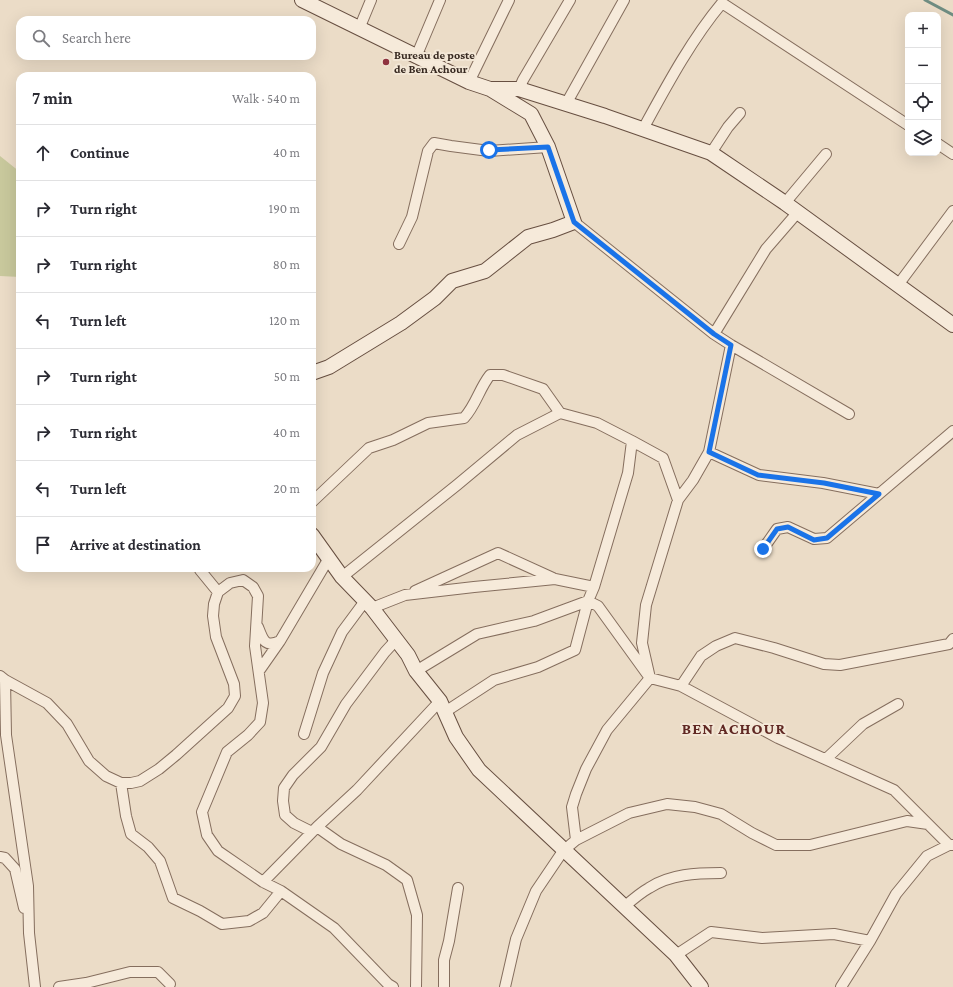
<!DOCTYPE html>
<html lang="en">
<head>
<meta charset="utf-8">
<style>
	:root { --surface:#fff; --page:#f2f2f3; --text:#2b2b33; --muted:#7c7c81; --line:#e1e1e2 }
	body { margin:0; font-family:"Crimson Pro",serif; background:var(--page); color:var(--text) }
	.controls { position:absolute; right:12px; top:12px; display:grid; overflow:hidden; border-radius:8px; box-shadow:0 4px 16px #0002 }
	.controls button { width:36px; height:36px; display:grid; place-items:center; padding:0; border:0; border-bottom:1px solid var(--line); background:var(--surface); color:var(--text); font:20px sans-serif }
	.stop { position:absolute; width:12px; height:12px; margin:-9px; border:3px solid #1a73e8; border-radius:50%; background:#fff }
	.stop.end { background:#1a73e8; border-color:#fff; box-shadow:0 1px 4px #0008 }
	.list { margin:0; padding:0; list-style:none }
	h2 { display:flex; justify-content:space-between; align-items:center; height:52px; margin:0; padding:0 16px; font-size:17px }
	h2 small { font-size:13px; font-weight:400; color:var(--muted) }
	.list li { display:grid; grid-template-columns:26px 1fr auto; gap:12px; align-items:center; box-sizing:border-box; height:56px; padding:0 16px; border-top:1px solid var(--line) }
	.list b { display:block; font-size:15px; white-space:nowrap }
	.list em { font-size:13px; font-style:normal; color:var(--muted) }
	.icon { flex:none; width:22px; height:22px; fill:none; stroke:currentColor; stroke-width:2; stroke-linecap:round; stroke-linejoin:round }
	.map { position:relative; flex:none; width:953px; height:987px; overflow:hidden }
	.search { position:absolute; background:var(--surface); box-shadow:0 4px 16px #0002; left:16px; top:16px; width:300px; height:44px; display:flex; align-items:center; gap:10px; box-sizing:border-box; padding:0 14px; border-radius:12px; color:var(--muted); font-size:15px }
	.panel { position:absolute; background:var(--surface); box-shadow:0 4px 16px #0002; left:16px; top:72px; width:300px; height:500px; border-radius:12px }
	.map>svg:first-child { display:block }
</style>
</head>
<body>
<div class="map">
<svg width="953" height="987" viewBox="0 0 953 987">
	<rect width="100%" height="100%" fill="#ebdcc7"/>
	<path fill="#c8c89c" d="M0,156L20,172V277L0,276Z"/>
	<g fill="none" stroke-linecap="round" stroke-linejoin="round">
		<path stroke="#6f8d82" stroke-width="3" d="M925,0L953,15"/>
		<g stroke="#856e5e" stroke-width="12">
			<path id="street" d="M359,29L371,0
				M416,57L440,0
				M469,82L509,0
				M519,89L523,80L570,0
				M566,104L624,0
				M643,129C666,87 691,40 722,3L908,125
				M938,144L953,154
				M711,153L728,127L740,113
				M785,203L826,154
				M574,222L714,334L731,345
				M399,244L412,217L428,151L434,143L451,146L489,151L548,147
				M898,285L953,211
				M714,334L766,249L798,212
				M849,414L731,345L709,452L759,475L823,483L879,494L953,431
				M632,441L663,458L678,500
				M312,502L369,448L393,440L428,423L464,418C476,405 479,389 490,375H503L543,389L560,413
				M763,549L777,529L788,527L814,539L827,538L879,494
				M200,568V570L218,592
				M342,577L457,485L517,435L560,413L597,423L632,441L628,473L594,587L588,601L575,650L538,667L494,680L445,712
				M415,591L498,553L553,578
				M372,608L405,595L474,587L555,579L594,587
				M258,627C263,640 265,648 280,641
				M259,671L280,641L329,558
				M416,671L477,634L534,621L588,601L598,606L650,678L681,686L778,738L894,790L949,845H953
				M0,676L5,680L47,703L67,724L89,761L106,776L121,783H131L140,781L159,769L176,755L228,708L235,696L234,684L216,637L213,616L214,604L218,592L230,583L243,580L253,587L258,596L255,646L263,703L260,722L248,735L227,752L202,812L207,835L218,851L263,882L281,891
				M5,680L6,735L28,886L29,933L35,987
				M681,686L701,656L716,646L735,638L774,648L824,664L840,665L949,644L953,639
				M304,734L323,673L342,632L365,601
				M826,759L863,724L898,704
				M121,783L126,816L131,834L148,847L160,861L173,898L200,911L222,924L249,921L263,913L281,891L334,928L388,984L393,987
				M317,827L341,844L386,865L407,880L417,915L416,987
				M312,832L294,823L285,815L283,801L284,788L293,775L321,747L346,704L385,652L396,640
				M576,840L572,807L576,794L586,769L607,730L650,678L642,643L646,605L678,500L693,480L709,452
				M0,857L5,858L15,869L24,908
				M263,882L317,827L357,790L440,701
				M624,907C632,900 640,893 649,888C670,874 697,873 721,873
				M676,955L711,932L762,938L834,934L870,941
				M59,987L86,983L130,972H158L170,984
				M444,987V960L449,941L458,888
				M505,987L516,939L536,891L563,851L576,840L629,813L667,804L695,807L721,814L752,833L776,845H810L907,821L928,824
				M841,987L870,941L896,894L927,856L949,845"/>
		</g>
		<g stroke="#674f41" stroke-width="16">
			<path id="secondary" d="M302,0L469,82L490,89H519L605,116L711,153L785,203L953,325
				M312,373L329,367L401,323L435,298L452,281L485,271L528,237L553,230L574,222L548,147L531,114L490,89
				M312,535L342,577L372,608L408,655L416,671L440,701L456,737L479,770L676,955L701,987"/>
		</g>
		<use href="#street" stroke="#f6eada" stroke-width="10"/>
		<use href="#secondary" stroke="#f6eada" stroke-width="14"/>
	</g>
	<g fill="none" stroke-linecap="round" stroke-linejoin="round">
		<path stroke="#1a73e8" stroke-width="5" d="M489,150L548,147L574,222L714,334L731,345L709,452L758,475L824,483L879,494L827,538L814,540L788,527L777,529L763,549"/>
	</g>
	<circle fill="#8f333f" stroke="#f3e7d6" stroke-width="1.5" cx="386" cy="62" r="4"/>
	<g text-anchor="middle" stroke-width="4" stroke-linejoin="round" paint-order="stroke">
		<g font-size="12" font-weight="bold" fill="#362820" stroke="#f3e7d6" text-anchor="start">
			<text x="394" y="59">Bureau de poste<tspan x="394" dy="14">de Ben Achour</tspan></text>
		</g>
		<g font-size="16" font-weight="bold" letter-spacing="1" fill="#602823" stroke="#f3e7d6">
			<text x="734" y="734">BEN ACHOUR</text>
		</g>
	</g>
</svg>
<div class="controls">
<button>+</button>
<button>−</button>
<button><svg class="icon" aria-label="locate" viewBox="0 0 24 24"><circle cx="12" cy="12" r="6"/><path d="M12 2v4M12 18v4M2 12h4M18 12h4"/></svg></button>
<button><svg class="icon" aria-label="layers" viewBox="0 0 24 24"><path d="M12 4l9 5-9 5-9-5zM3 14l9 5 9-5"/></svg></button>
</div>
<div class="stop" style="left:489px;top:150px"></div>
<div class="stop end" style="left:763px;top:549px"></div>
<div class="search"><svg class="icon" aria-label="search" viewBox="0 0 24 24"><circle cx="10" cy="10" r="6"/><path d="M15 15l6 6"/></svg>Search here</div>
<section class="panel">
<h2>7 min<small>Walk · 540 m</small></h2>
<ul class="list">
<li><svg class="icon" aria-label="ahead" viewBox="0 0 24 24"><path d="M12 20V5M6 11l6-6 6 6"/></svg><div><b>Continue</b></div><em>40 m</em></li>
<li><svg class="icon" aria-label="right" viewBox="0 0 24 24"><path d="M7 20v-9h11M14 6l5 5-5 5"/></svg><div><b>Turn right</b></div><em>190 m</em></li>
<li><svg class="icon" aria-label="right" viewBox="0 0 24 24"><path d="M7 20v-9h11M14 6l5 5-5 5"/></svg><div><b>Turn right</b></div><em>80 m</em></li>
<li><svg class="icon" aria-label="left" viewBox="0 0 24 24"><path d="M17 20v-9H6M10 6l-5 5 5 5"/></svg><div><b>Turn left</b></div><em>120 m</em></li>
<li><svg class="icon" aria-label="right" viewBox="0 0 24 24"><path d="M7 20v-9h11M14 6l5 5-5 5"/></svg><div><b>Turn right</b></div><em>50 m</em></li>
<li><svg class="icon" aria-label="right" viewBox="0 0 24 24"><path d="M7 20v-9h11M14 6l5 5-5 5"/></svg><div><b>Turn right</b></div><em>40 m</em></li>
<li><svg class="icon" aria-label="left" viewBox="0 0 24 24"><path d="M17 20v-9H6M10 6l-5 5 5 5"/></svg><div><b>Turn left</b></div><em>20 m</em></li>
<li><svg class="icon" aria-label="arrive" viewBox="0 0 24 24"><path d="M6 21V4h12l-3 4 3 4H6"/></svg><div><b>Arrive at destination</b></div></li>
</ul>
</section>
</div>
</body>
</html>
